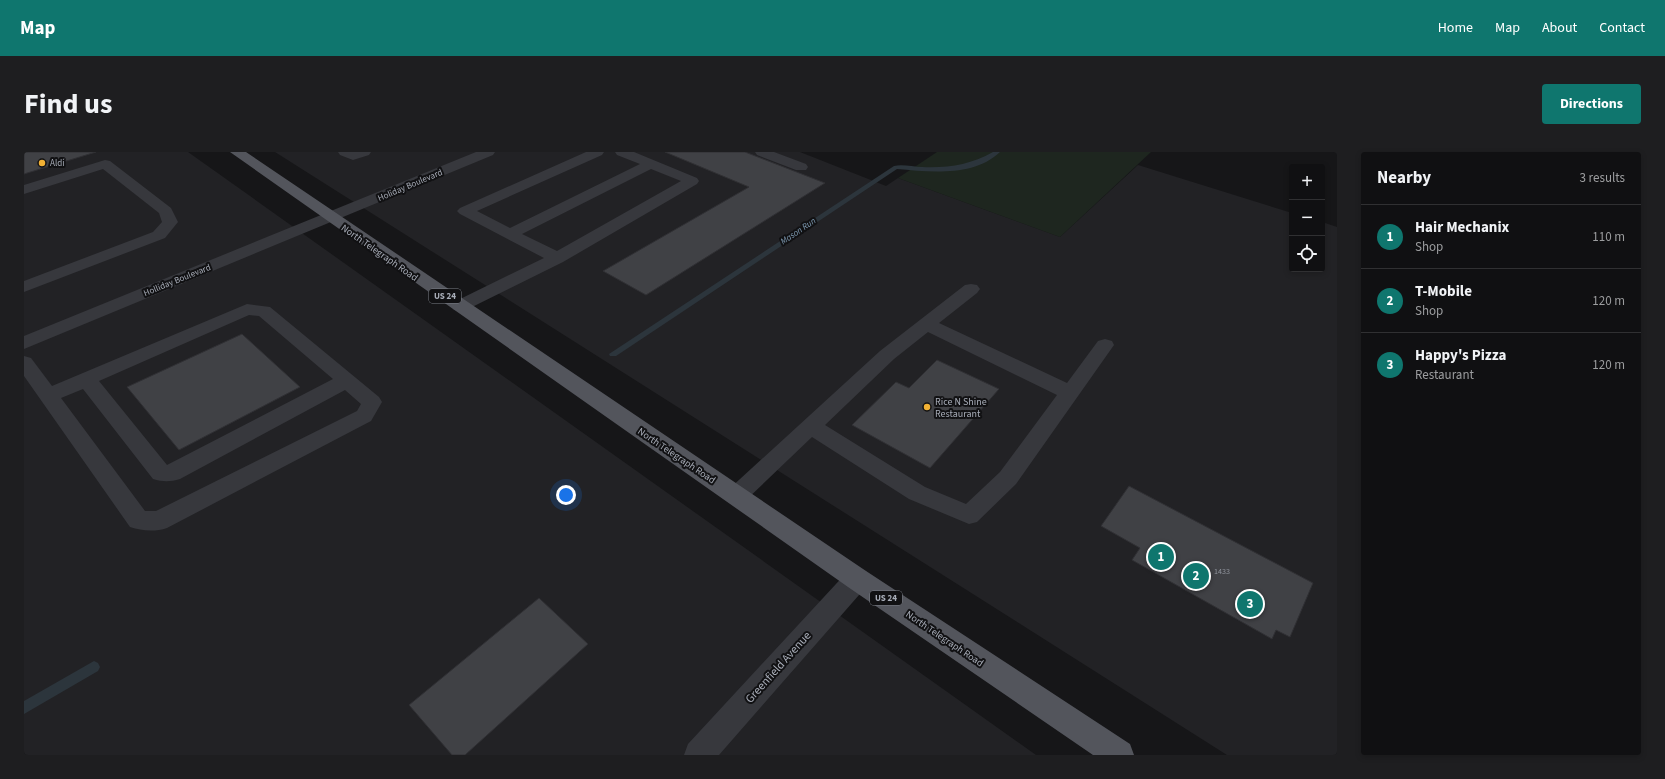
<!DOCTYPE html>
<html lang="en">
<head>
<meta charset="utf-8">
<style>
	:root { --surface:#101012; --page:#1e1e20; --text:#f1f3f6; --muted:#9c9d9f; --line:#303032; --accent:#0f766e }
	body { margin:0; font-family:"Source Sans 3",sans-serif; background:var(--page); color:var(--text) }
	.controls { position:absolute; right:12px; top:12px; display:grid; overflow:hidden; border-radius:4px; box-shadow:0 2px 6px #0003 }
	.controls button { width:36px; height:36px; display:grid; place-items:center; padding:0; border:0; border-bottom:1px solid var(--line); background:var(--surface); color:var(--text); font:20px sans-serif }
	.you { position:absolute; left:542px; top:343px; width:14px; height:14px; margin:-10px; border:3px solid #fff; border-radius:50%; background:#1a73e8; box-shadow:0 0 0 6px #1a73e833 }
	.badge { display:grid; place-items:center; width:26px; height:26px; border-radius:50%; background:var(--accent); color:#fff; font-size:13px; font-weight:700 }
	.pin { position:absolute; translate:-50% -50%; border:2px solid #fff; box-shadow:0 1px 4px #0006 }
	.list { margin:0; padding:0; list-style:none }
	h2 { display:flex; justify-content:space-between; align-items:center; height:52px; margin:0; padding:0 16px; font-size:17px }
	h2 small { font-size:13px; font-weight:400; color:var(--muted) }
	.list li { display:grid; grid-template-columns:26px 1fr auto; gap:12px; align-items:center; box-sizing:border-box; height:64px; padding:0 16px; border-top:1px solid var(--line) }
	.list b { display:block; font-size:15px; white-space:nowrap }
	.list p { margin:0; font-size:13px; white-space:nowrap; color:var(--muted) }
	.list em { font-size:13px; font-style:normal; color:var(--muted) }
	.icon { flex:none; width:22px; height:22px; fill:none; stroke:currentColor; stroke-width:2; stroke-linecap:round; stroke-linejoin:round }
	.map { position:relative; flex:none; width:1313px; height:603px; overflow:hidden; border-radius:4px }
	header { display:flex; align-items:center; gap:24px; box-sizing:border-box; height:56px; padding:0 20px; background:var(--accent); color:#fff }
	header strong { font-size:19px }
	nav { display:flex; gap:22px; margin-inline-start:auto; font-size:14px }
	.intro { display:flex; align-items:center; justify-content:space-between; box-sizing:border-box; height:96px; padding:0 24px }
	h1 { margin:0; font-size:28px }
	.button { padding:10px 18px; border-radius:4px; background:var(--accent); color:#fff; font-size:14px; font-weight:700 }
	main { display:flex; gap:24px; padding:0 24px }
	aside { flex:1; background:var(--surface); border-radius:4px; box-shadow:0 2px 6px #0003 }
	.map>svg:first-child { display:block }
</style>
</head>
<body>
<header>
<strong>Map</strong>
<nav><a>Home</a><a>Map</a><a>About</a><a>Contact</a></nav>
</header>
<div class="intro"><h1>Find us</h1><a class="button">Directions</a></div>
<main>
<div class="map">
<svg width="1313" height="603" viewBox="0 0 1313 603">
	<rect width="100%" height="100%" fill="#161618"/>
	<path fill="#222225" d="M0,0H164L1012,603H0Z
		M251,0H776L862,34L874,26L1036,85L1114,13L1268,61V117H1298V70L1313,75V603H1203Z"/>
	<path fill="#1e261f" d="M913,0H1127L1036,85L874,26Z"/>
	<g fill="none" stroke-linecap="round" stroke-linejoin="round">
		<path fill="#2c353c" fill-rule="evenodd" d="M969,0H976C950,25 906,20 873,17L592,204H586L585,202L870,14C879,12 889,15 898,15C924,16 946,13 969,0Z
			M70,509L74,511L76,515L74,519L0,562V549Z"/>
	</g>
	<path fill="#404145" stroke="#303034" d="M0,0H72L0,22Z
		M641,0H721L801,31L622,143L579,119L725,35Z
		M218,182L276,235L155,298L103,235Z
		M913,208L975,237L906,316L828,273L872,230L885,236Z
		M1105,334L1289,431L1266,485L1252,478L1248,487L1108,408L1116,396L1077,374Z
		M515,446L564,492L441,603H428L385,553Z"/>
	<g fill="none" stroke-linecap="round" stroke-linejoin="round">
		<path fill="#37383d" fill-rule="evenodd" d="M314,0H347L345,3L329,8L316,3Z
			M452,0H471L469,3L0,197V184Z
			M562,0H580L578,3L453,59L486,76L616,12L593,3L591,0H610L673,26L675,29L673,32L539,110L442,158L436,159L430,158L427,154L430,150L520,106L436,62L433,59L436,56ZM627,17L657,29L533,99L498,82Z
			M731,0H750L782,12L784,15L782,18H772L733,3Z
			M81,8L86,9L147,56L154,70L141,86L0,140V129L129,80L138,70L135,61L79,17L0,42V33Z
			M947,132L953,133L956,137L953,141L915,171L1043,231L1074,189L1081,187L1088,189L1090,193L992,332L953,370L945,372L885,347L788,285L720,350L712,353L704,350L700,344L704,338L856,199L941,133ZM904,180L1033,243L976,320L942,352L901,335L801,273L870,207Z
			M223,152L246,155L355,245L358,250L347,269L143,376C131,380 118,379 106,375L0,224V204L7,206L28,234ZM225,163L235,164L309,227L143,313L75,229ZM59,237L129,327C139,330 146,330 156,327L321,238L337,252L333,259L132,359H121L37,246Z
			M833,416L842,419L846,427L842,435L695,603H660L664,592L824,419Z"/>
		<path fill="#53555c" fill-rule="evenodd" d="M206,0H222L842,419L1106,592L1110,603H1069L824,435Z"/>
	</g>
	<g fill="#f2b134" stroke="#111113" stroke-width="1.5">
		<circle cx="18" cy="11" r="4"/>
		<circle cx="903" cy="255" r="4"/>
	</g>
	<g text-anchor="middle" stroke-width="4" stroke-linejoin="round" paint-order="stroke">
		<g font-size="8" fill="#8e929b">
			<text x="1198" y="422">1433</text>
		</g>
		<g font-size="9" fill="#a8adb8" stroke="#111113" text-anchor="start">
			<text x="26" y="14">Aldi</text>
		</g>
		<g font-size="9" fill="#a8adb8" stroke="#111113">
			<text transform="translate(386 33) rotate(-23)" y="3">Holiday Boulevard</text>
			<text transform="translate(153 128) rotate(-22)" y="3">Holliday Boulevard</text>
		</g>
		<g font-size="9" font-style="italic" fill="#7f9bb3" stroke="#111113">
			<text transform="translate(774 79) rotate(-34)" y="3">Mason Run</text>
		</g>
		<g fill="#111113" stroke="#7b7e86" stroke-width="1">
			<rect x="405" y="137" width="32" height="14" rx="3"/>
			<rect x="846" y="439" width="32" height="14" rx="3"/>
		</g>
		<g font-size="9" font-weight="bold" fill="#a8adb8">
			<text x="421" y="147">US 24</text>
			<text x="862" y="449">US 24</text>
		</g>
		<g font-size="10" fill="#a8adb8" stroke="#111113">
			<text transform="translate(356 100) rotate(35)" y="4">North Telegraph Road</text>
			<text transform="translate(653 303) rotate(34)" y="4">North Telegraph Road</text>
			<text transform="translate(921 486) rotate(34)" y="4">North Telegraph Road</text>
		</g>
		<g font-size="10" fill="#a8adb8" stroke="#111113" text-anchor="start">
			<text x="911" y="253">Rice N Shine<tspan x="911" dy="12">Restaurant</tspan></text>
		</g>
		<g font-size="12" fill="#a8adb8" stroke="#111113">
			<text transform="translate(754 515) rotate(-48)" y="4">Greenfield Avenue</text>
		</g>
	</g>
</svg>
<div class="controls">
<button>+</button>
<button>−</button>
<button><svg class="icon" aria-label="locate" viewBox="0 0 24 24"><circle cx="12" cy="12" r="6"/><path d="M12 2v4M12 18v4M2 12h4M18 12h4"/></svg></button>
</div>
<div class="you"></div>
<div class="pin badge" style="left:1137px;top:405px">1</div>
<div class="pin badge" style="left:1172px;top:424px">2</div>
<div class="pin badge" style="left:1226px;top:452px">3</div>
</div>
<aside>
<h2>Nearby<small>3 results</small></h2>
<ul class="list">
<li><span class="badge">1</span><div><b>Hair Mechanix</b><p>Shop</p></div><em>110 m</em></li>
<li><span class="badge">2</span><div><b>T-Mobile</b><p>Shop</p></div><em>120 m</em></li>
<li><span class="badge">3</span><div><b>Happy's Pizza</b><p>Restaurant</p></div><em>120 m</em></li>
</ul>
</aside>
</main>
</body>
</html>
